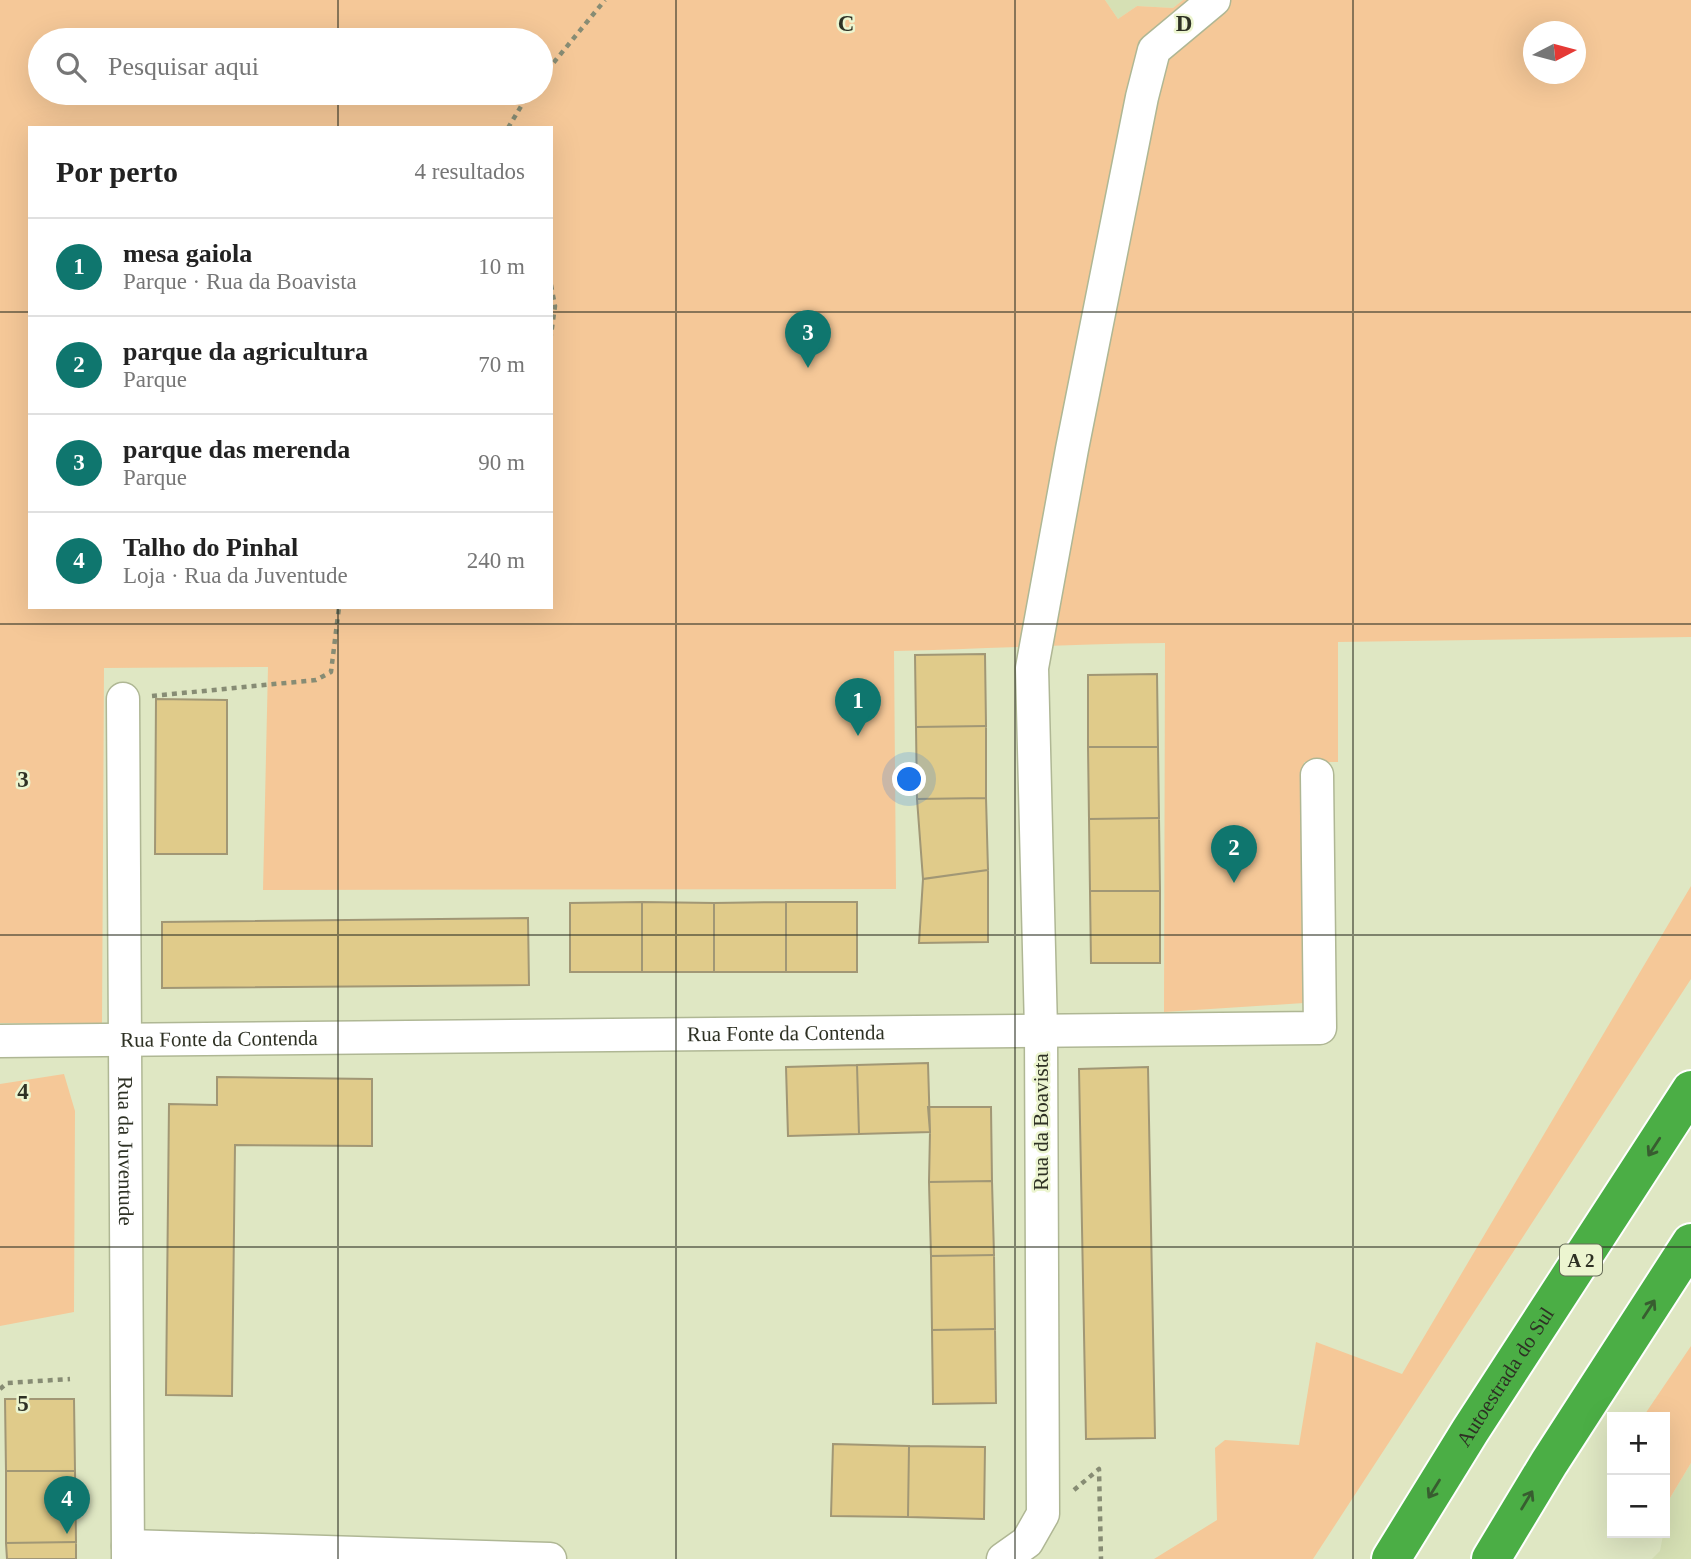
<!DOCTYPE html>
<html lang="pt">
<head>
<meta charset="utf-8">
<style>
	:root { --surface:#fff; --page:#f6f6f6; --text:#222; --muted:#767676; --line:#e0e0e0; --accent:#0f766e }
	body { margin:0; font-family:"Times New Roman",serif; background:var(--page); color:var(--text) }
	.controls { position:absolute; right:21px; bottom:21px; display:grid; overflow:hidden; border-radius:0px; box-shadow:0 7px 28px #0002 }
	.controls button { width:63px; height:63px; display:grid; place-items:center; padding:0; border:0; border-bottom:2px solid var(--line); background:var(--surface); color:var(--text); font:35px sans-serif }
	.compass { position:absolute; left:1523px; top:21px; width:63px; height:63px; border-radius:50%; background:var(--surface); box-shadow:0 7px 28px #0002; rotate:84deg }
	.you { position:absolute; left:910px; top:780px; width:24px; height:24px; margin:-18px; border:5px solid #fff; border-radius:50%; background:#1a73e8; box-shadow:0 0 0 10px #1a73e833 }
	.badge { display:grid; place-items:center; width:46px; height:46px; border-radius:50%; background:var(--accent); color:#fff; font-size:23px; font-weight:700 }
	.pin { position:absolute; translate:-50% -58px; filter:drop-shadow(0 2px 4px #0008) }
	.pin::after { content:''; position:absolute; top:37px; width:24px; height:21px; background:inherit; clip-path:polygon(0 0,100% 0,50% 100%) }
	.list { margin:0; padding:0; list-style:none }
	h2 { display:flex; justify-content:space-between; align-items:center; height:91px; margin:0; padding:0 28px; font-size:30px }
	h2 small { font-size:23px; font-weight:400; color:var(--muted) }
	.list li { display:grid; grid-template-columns:46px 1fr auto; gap:21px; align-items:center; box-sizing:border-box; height:98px; padding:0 28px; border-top:2px solid var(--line) }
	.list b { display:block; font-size:26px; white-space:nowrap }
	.list p { margin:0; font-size:23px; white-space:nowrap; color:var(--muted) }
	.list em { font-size:23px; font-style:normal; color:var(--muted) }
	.icon { flex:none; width:38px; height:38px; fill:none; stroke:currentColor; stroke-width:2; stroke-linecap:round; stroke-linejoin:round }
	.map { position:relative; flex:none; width:1691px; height:1559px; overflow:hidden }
	.search { position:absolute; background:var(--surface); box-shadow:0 7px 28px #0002; left:28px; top:28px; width:525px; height:77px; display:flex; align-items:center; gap:18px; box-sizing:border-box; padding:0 24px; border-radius:38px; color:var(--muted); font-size:26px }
	.panel { position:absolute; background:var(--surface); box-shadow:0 7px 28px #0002; left:28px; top:126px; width:525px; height:483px; border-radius:0px }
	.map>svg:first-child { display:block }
</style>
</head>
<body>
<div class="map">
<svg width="1691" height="1559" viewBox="0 0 1691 1559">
	<rect width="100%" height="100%" fill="#dfe7c3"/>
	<path fill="#d6e0b4" d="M1105,0H1183L1173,8L1137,6L1118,19Z
		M1691,1463V1559H1652L1660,1551L1670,1498Z"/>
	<path fill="#f5c898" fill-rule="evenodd" d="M0,0H1105L1118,19L1137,6L1173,8L1183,0H1691V637L1338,642V762H1304V1003L1164,1012L1165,643C1075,644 985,649 894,651L896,889L263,890L268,667L104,668L102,1024L0,1023ZM1534,32H1576V74H1534ZM40,40H541V93H40ZM30,128H551V607H30Z
		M1691,886V979L1313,1559H1154L1217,1520L1215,1448L1225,1440L1299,1445L1316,1342L1402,1374Z
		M64,1074L75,1111L74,1312L0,1326V1084Z
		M1691,1346V1463L1670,1498L1665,1497V1417H1643Z"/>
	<path fill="#e0cb8a" stroke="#a19775" stroke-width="2" d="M985,654L986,726L916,727L915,655Z
		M1157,674L1158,747H1088V675Z
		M156,699L227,700V854H155Z
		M986,726V798L917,799L916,727Z
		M1088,747H1158L1159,818L1089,819Z
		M986,798L988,870L923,879L917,799Z
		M1159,818L1160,891H1090L1089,819Z
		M988,870V942L919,943L923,879Z
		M1090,891H1160V963H1091Z
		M642,902L714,903V972H642Z
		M642,902V972H570V903Z
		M786,902V972H714V903Z
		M786,902H857V972H786Z
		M528,918L529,985L162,988V922Z
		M928,1063L930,1132L859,1134L857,1065Z
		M857,1065L859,1134L788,1136L786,1067Z
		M1148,1067L1155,1438L1086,1439L1079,1069Z
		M217,1077L372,1079V1146L235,1145L232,1396L166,1395L169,1104L217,1105Z
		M928,1107H991L992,1181L929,1182L930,1132Z
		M992,1181L994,1255L931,1256L929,1182Z
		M994,1255L995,1329L932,1330L931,1256Z
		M995,1329L996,1403L933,1404L932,1330Z
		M5,1399H74L75,1471H6Z
		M833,1444L909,1446L908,1517L831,1516Z
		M909,1446L985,1447L984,1519L908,1517Z
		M6,1471H75L76,1542L6,1543Z
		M76,1542V1559H7L6,1543Z"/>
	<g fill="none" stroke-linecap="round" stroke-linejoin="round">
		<g stroke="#afb794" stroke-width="35">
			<g id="minor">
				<path id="s1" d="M123,699L128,1559"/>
				<path id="s2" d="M0,1041L1320,1028L1317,775"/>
				<path d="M128,1546L550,1559"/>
				<path d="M1003,1559L1027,1542L1043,1514L1041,1030L1032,668L1072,449L1142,97L1154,50L1214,0"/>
			</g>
		</g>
		<g stroke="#fff" stroke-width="42">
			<g id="highway">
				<path id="s3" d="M1391,1559L1470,1431L1691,1090"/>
				<path d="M1491,1559L1549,1463L1691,1243"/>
			</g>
		</g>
		<path stroke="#878c74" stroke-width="4.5" stroke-dasharray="5 5" stroke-linecap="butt" d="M541,78L605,0
			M508,128L529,93
			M551,285L555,306L551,335
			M152,696L316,680L331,672L339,607
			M0,1389L7,1383L70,1379
			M1074,1490L1099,1469L1101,1559"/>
		<use href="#minor" stroke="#fff" stroke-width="32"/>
		<use href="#highway" stroke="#4bae45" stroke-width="38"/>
	</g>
	<defs><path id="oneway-shaft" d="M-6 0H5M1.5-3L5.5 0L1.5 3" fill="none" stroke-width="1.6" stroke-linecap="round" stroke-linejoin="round" transform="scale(1.75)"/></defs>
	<g stroke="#385d30">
		<use href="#oneway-shaft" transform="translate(1654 1147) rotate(123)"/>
		<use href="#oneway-shaft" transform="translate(1649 1309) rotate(-57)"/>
		<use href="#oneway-shaft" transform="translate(1434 1489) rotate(122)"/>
		<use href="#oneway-shaft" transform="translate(1527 1500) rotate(-59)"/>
	</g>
	<path fill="none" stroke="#2e3124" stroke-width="2" stroke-opacity="0.55" d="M338,0V40M676,0V1559M1015,0V1559M1353,0V1559M338,93V128M0,312H30M551,312H1691M338,607V1559M0,624H1691M0,935H1691M0,1247H1691"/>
	<g text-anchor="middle" stroke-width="5" stroke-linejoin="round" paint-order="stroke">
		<rect fill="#ecf5d0" stroke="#676c58" stroke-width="2" x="1560" y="1244.5" width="42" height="31" rx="5"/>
		<g font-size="19" font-weight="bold" fill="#2e3124">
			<text x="1581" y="1267">A 2</text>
		</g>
		<g font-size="21" fill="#2e3124" stroke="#ecf5d0">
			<text dy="7" stroke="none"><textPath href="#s2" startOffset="786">Rua Fonte da Contenda</textPath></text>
			<text dy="7" stroke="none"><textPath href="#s2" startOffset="219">Rua Fonte da Contenda</textPath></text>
			<text transform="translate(1041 1122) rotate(-90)" y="7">Rua da Boavista</text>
			<text dy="7" stroke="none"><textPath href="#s1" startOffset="452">Rua da Juventude</textPath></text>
			<text dy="7" stroke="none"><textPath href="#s3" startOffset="215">Autoestrada do Sul</textPath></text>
		</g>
	</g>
	<g font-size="23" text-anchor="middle" font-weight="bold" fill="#2e3124" stroke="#ecf5d0" stroke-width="5" stroke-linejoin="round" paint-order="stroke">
		<text x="846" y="31">C</text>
		<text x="1184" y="31">D</text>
		<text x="23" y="787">3</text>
		<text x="23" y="1099">4</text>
		<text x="23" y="1411">5</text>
	</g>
</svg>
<div class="controls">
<button>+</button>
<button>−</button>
</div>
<svg class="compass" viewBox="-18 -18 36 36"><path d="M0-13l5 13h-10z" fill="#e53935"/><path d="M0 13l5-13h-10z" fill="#767676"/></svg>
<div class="you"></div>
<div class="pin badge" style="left:858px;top:736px">1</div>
<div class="pin badge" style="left:1234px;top:883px">2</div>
<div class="pin badge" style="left:808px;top:368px">3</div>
<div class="pin badge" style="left:67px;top:1534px">4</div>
<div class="search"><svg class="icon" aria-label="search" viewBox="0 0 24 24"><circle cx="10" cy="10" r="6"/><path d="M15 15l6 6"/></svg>Pesquisar aqui</div>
<section class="panel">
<h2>Por perto<small>4 resultados</small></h2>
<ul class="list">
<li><span class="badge">1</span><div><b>mesa gaiola</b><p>Parque · Rua da Boavista</p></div><em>10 m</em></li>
<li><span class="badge">2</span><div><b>parque da agricultura</b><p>Parque</p></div><em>70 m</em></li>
<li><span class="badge">3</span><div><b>parque das merenda</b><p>Parque</p></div><em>90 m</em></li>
<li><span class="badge">4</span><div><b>Talho do Pinhal</b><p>Loja · Rua da Juventude</p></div><em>240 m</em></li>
</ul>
</section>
</div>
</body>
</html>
